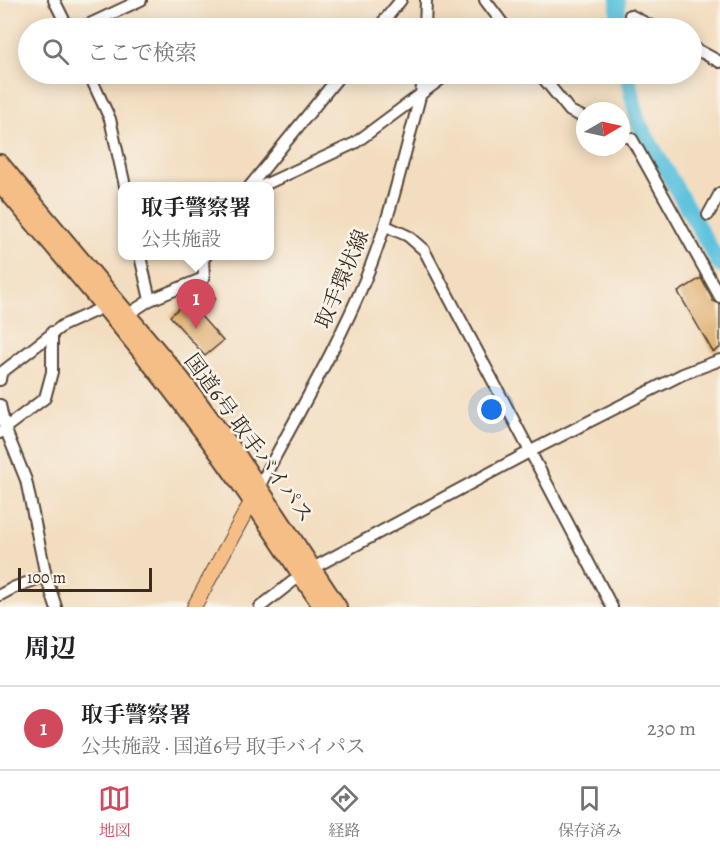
<!DOCTYPE html>
<html lang="ja">
<head>
<meta charset="utf-8">
<style>
	:root { --surface:#fff; --page:#f6f6f6; --text:#202124; --muted:#757577; --line:#e0e0e0; --accent:#d1495b }
	body { margin:0; font-family:Alegreya,"Noto Serif JP",serif; background:var(--page); color:var(--text) }
	.compass { position:absolute; left:576px; top:102px; width:54px; height:54px; border-radius:50%; background:var(--surface); box-shadow:0 3px 15px #0003; rotate:81deg }
	.scale { position:absolute; left:18px; bottom:15px; width:134px; box-sizing:border-box; padding-left:6px; border:3px solid #3b2a1e; border-top:0; font-size:16px; line-height:21px; white-space:nowrap; color:#3b2a1e; -webkit-text-stroke:4px #f7f3e8; paint-order:stroke }
	.you { position:absolute; left:492px; top:410px; width:21px; height:21px; margin:-15px; border:4px solid #fff; border-radius:50%; background:#1a73e8; box-shadow:0 0 0 9px #1a73e833 }
	.badge { display:grid; place-items:center; width:39px; height:39px; border-radius:50%; background:var(--accent); color:#fff; font-size:20px; font-weight:700 }
	.pin { position:absolute; translate:-50% -50px; filter:drop-shadow(0 2px 3px #0008) }
	.pin::after { content:''; position:absolute; top:32px; width:21px; height:18px; background:inherit; clip-path:polygon(0 0,100% 0,50% 100%) }
	.popup { position:absolute; left:118px; top:182px; width:156px; height:78px; box-sizing:border-box; display:grid; place-content:center; border-radius:12px; background:var(--surface); filter:drop-shadow(0 2px 4px #0005); font-size:20px; white-space:nowrap; color:var(--muted) }
	.popup b { font-size:22px; color:var(--text) }
	.popup::after { content:''; position:absolute; left:50%; top:100%; margin-left:-12px; border:12px solid transparent; border-top-color:var(--surface) }
	.list { margin:0; padding:0; list-style:none }
	h2 { display:flex; justify-content:space-between; align-items:center; height:78px; margin:0; padding:0 24px; font-size:26px }
	h2 small { font-size:20px; font-weight:400; color:var(--muted) }
	.list li { display:grid; grid-template-columns:39px 1fr auto; gap:18px; align-items:center; box-sizing:border-box; height:84px; padding:0 24px; border-top:2px solid var(--line) }
	.list b { display:block; font-size:22px; white-space:nowrap }
	.list p { margin:0; font-size:20px; white-space:nowrap; color:var(--muted) }
	.list em { font-size:20px; font-style:normal; color:var(--muted) }
	.icon { flex:none; width:33px; height:33px; fill:none; stroke:currentColor; stroke-width:2; stroke-linecap:round; stroke-linejoin:round }
	.map { position:relative; flex:none; width:720px; height:607px; overflow:hidden }
	.search { position:absolute; background:var(--surface); box-shadow:0 3px 15px #0003; left:18px; right:18px; top:18px; height:66px; display:flex; align-items:center; gap:15px; box-sizing:border-box; padding:0 21px; border-radius:33px; color:var(--muted); font-size:22px }
	.sheet { height:162px; background:var(--surface) }
	nav { display:flex; justify-content:space-around; align-items:center; box-sizing:border-box; height:84px; border-top:2px solid var(--line); background:var(--surface); font-size:16px; color:var(--muted) }
	nav a { display:grid; justify-items:center; gap:3px }
	nav .on { color:var(--accent) }
	.map>svg:first-child { display:block }
</style>
</head>
<body>
<div class="map">
<svg width="720" height="607" viewBox="0 0 720 607">
	<rect width="100%" height="100%" fill="#f7f3e8"/>
	<filter id="ink" filterUnits="userSpaceOnUse"><feTurbulence type="fractalNoise" baseFrequency=".0167" numOctaves="2"/><feDisplacementMap in="SourceGraphic" scale="12" xChannelSelector="R" yChannelSelector="G"/><feConvolveMatrix kernelMatrix="1 2 1 2 8 2 1 2 1" color-interpolation-filters="sRGB"/></filter>
	<filter id="wash" filterUnits="userSpaceOnUse"><feTurbulence type="fractalNoise" baseFrequency=".008" numOctaves="4" result="noise"/><feDisplacementMap in="SourceGraphic" scale="24" xChannelSelector="R" yChannelSelector="G"/><feGaussianBlur stdDeviation="1.35" result="paint"/><feColorMatrix in="noise" values="0 0 0 0 0 0 0 0 0 0 0 0 0 0 0 0 0 1.4 0 .05"/><feComposite in="paint" operator="in"/></filter>
	<g filter="url(#wash)">
		<rect width="100%" height="100%" fill="#f3ddc0"/>
		<g fill="none" stroke-linecap="round" stroke-linejoin="round">
			<path stroke="#60c3de" stroke-width="16" d="M618,28V0
				M627,74L638,122L720,265"/>
		</g>
		<g id="blocks">
			<path fill="#dfa965" d="M701,278L713,301L720,304V348L713,352L678,292Z
				M205,286L216,299L199,314L223,341L205,356L170,316L197,293L194,290Z"/>
		</g>
	</g>
	<g filter="url(#ink)">
		<use href="#blocks" fill-opacity="0" stroke="#574536" stroke-width="1.5"/>
		<g fill="none" stroke-linecap="round" stroke-linejoin="round">
			<g stroke="#574536" stroke-width="14">
				<path id="minor" d="M54,0L68,28
					M485,0L506,28
					M630,15L655,28
					M81,28L141,0
					M378,28L401,0
					M425,28L426,0
					M692,47L720,62
					M89,74L110,119L125,186
					M540,74L570,111L585,118
					M621,134L632,139L720,297
					M250,186L341,74
					M262,186L355,143L448,74
					M708,215L720,193
					M386,226L408,236L424,250L612,607
					M140,256L150,300
					M127,315L150,300L204,278L203,259L206,256
					M0,380L1,373L62,326L108,305
					M0,405L5,428L45,398L52,372V332
					M0,433L5,428L26,480L46,576L56,607
					M259,487C295,418 335,352 365,280C390,220 404,156 421,93L424,74
					M313,568L531,451L683,374L720,360
					M0,595L15,587L46,576
					M260,607L301,575"/>
			</g>
			<g stroke="#574536" stroke-width="16">
				<path id="major" d="M194,607L256,493"/>
			</g>
			<g stroke="#574536" stroke-width="20">
				<path id="highway" d="M0,163L182,380L236,453L338,607
					M0,183C66,262 135,340 196,423C241,482 281,545 322,607"/>
			</g>
			<use href="#minor" stroke="#fff" stroke-width="10"/>
			<use href="#major" stroke="#f6be87" stroke-width="14"/>
			<use href="#highway" stroke="#f6be87" stroke-width="16"/>
		</g>
	</g>
	<g text-anchor="middle" stroke-width="5" stroke-linejoin="round" paint-order="stroke">
		<g font-size="21" fill="#3b2a1e" stroke="#f7f3e8">
			<text transform="translate(342 279) rotate(-67)" y="7">取手環状線</text>
			<text transform="translate(249 438) rotate(54)" y="7">国道6号 取手バイパス</text>
		</g>
	</g>
</svg>
<svg class="compass" viewBox="-18 -18 36 36"><path d="M0-13l5 13h-10z" fill="#e53935"/><path d="M0 13l5-13h-10z" fill="#757577"/></svg>
<div class="scale">100 m</div>
<div class="you"></div>
<div class="pin badge" style="left:196px;top:329px">1</div>
<div class="popup"><b>取手警察署</b>公共施設</div>
<div class="search"><svg class="icon" aria-label="search" viewBox="0 0 24 24"><circle cx="10" cy="10" r="6"/><path d="M15 15l6 6"/></svg>ここで検索</div>
</div>
<section class="sheet">
<h2>周辺<small></small></h2>
<ul class="list">
<li><span class="badge">1</span><div><b>取手警察署</b><p>公共施設 · 国道6号 取手バイパス</p></div><em>230 m</em></li>
</ul>
</section>
<nav>
<a class="on"><svg class="icon" aria-label="map" viewBox="0 0 24 24"><path d="M3 6l6-2 6 2 6-2v14l-6 2-6-2-6 2zM9 4v14M15 6v14"/></svg>地図</a>
<a><svg class="icon" aria-label="directions" viewBox="0 0 24 24"><path d="M12 3l9 9-9 9-9-9zM9 14v-3h6M13 9l2 2-2 2"/></svg>経路</a>
<a><svg class="icon" aria-label="saved" viewBox="0 0 24 24"><path d="M7 4h10v16l-5-4-5 4z"/></svg>保存済み</a>
</nav>
</body>
</html>
